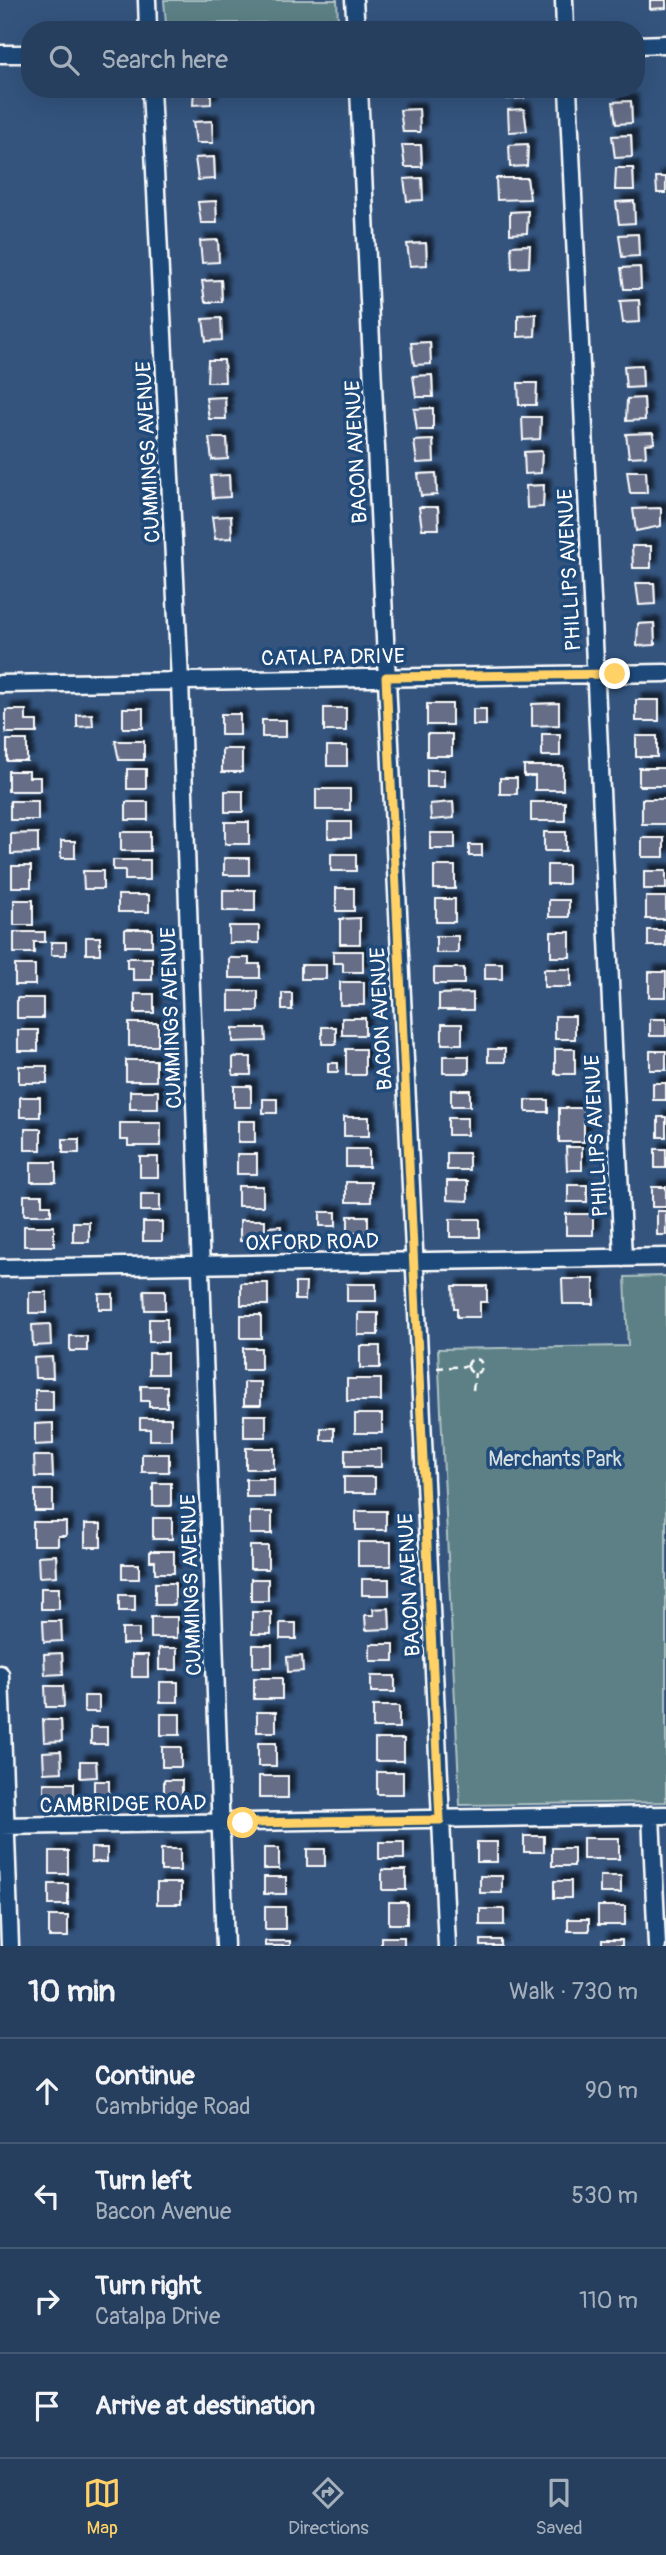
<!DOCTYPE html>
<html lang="en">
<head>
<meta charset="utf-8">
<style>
	:root { --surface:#273f5e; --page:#2f4664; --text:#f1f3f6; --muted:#a4afbc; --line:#435873; --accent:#ffd166 }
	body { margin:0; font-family:Pangolin,sans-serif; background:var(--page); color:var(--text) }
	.stop { position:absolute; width:21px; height:21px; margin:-16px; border:5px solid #ffd166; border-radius:50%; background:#fff }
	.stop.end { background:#ffd166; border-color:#fff; box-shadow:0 2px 7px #0008 }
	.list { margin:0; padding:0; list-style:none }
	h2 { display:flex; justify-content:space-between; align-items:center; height:91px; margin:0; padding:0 28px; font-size:30px }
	h2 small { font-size:23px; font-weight:400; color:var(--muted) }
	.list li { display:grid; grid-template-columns:46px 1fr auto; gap:21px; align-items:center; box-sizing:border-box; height:105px; padding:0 28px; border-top:2px solid var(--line) }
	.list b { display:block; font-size:26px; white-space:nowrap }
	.list p { margin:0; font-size:23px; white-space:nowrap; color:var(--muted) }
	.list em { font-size:23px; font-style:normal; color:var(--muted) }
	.icon { flex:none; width:38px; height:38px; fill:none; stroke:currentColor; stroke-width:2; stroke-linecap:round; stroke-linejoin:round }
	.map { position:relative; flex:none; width:666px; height:1946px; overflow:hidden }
	.search { position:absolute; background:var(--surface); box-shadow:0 7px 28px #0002; left:21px; right:21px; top:21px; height:77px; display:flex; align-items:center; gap:18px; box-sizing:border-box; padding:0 24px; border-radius:28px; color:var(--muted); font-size:26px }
	.sheet { height:511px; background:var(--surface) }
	nav { display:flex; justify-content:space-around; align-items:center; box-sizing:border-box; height:98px; border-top:2px solid var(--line); background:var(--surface); font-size:19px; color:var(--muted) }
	nav a { display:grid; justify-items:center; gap:4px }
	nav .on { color:var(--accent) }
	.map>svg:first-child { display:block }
</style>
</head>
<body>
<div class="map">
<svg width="666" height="1946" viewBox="0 0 666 1946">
	<defs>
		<filter id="shadow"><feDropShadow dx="6" dy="-6" stdDeviation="2" flood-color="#0009"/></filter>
	</defs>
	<rect width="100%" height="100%" fill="#34547e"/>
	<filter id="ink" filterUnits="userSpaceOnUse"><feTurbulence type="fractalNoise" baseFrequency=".0143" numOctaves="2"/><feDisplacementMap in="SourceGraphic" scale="14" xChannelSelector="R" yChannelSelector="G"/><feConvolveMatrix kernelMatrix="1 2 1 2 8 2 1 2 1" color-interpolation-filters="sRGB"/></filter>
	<g filter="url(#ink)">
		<path fill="#5c8085" stroke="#aec0c2" stroke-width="2" d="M164,0H337L338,22L166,24Z
			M666,1276V1802L460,1805L438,1349L628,1346L625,1277Z"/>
		<path fill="#656d87" stroke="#fff" stroke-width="2" filter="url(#shadow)" d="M650,0H666V8L650,9Z
			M194,89H211V104L193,105Z
			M506,89H525L524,98L507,99Z
			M631,101L632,123L616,124L613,102Z
			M419,109L420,132H403L400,110Z
			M524,109L527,131L509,132L508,110Z
			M212,121L213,143H196L193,122Z
			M631,135L632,157L615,158L612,136Z
			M528,144L527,166L510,167L509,145Z
			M402,145H421L422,167H405Z
			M214,157L215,179L198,180L195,158Z
			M616,168H633L634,190H615Z
			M656,177H666V193H657Z
			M422,178L423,200L407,201L404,179Z
			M496,178H527L530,199L497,200Z
			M216,201L217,223H201L198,202Z
			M634,201L635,223L619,224L616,202Z
			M528,211L527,233L510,234V212Z
			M638,234L639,256L622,257L619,235Z
			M218,240L219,262L202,263L200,241Z
			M426,243L427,265L410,266L407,244Z
			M530,245L529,267L512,268L511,246Z
			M640,267L641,289H624L621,268Z
			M221,280L222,302H205L202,281Z
			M639,300L640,322L623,323L620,301Z
			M536,314L535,336L518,337V315Z
			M221,318L222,340L206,341L203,319Z
			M430,342L431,364L414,365L411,343Z
			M208,360H224L225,382H207Z
			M642,365L643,387L626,388L624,366Z
			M432,375L433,397H416L413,376Z
			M518,383H537L536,405H519Z
			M225,397L226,419H209L206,398Z
			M644,398L645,420L626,421L627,399Z
			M433,408V430H417L414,409Z
			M522,417H541L540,439L523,440Z
			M653,433L654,443L645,444L646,456L629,457L626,434Z
			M209,438H227L228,459L212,460Z
			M433,440L434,462L417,463L414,441Z
			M542,451L541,473L525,474L524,452Z
			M627,471H646L647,493H630Z
			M436,473L437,495L421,496L418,474Z
			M229,475L230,497L213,498L211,476Z
			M544,485L543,507L527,508L526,486Z
			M419,507H438L439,529H422Z
			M661,508V526L636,531L633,509Z
			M231,516L232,538L215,539L212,517Z
			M632,546H651V568H633Z
			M636,583H654L655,604L639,605Z
			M654,623L655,645L637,646L638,624Z
			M636,700H659V721H636Z
			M559,703V725L532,726V704Z
			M427,704H452V725H427Z
			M123,708H143V728H123Z
			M324,708H346V731H324Z
			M473,709H486V725H473Z
			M6,710H26V721H37V733H6Z
			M92,714L93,726L77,727V715Z
			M221,714H240V735H221Z
			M262,720H286V737H262Z
			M427,734H452V756H427Z
			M542,734H560V756H542Z
			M636,736H657V757H636Z
			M7,740H27V761H7Z
			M115,741H144V760H119Z
			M327,746H347V766H327Z
			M222,749H242V772H222Z
			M524,766H563V790H535V776H524Z
			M639,768H666V786H639Z
			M127,769H146V789H127Z
			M427,770H444V787H427Z
			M8,771H29V777H40V791H8Z
			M500,778H517V794H500Z
			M316,789H350V810H316Z
			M225,791H243V812H225Z
			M642,799H666V824H642Z
			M10,801H38V820H10Z
			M126,802H148V820H126Z
			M453,802L454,818L431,820L430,804Z
			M531,802H565V821H531Z
			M225,822H249V844H225Z
			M328,822H351V838H328Z
			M121,832H150V851H121Z
			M544,832H566V851H544Z
			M38,833V853L11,854V834Z
			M430,833H455V849H430Z
			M642,838H664V857H642Z
			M61,841H75V858H61Z
			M469,845H482V856H469Z
			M331,854H356V871H331Z
			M224,858H249V875H224Z
			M113,860H150V880H125V870H113Z
			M547,865H568V884H547Z
			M12,866H31V887H12Z
			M434,866H455V889H434Z
			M83,871H103V889H84Z
			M644,871H666V889H644Z
			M336,888H354V911H336Z
			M223,890H255V911H223Z
			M118,895H149V912H118Z
			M646,897H666V919H646Z
			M436,899H455V922H436Z
			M14,900H33V925H14Z
			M549,900H569V917H549Z
			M360,918V944H340V919Z
			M229,926H259V943H229Z
			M125,929H152V946H125Z
			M648,930H666V946H648Z
			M14,932H45V942H34V953H14Z
			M551,932H570V957H551Z
			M436,936H458V953H436Z
			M86,937H100V954H86Z
			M51,942H66V955H51Z
			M333,951H363V972H343V963H333Z
			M127,958H152V980H133V968H127Z
			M229,958H249V964H260V978H229Z
			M485,963H502V979H485Z
			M15,965H35V985H15Z
			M301,965H326V979H301Z
			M434,968H464V984H434Z
			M544,969H571V987H544Z
			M649,972H666V997H649Z
			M340,982H364V1005H340Z
			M229,991H258V1011H229Z
			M282,993H292V1010H282Z
			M473,993V1010H439V994Z
			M135,994H154V1013H135Z
			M17,998H43V1018H17Z
			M555,1016H575V1039H555Z
			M342,1018H365V1035H342Z
			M650,1019H666V1036H650Z
			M129,1023H158V1046H129Z
			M442,1024H462V1044H442Z
			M322,1027H336V1044H322Z
			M233,1028H265L266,1041L233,1042Z
			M18,1030H38V1051H18Z
			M346,1049H365V1075H346Z
			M488,1049H505V1062H488Z
			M555,1049H575V1074H555Z
			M650,1051H666V1070H650Z
			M443,1056H469V1073H443Z
			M233,1057H251V1075H233Z
			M126,1060H156V1081H126Z
			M328,1063H338V1072H328Z
			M19,1066H47V1083H19Z
			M653,1083H666V1100H653Z
			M234,1086H251V1107H234Z
			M451,1090H470V1106H451Z
			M130,1091H158V1109H130Z
			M20,1097H40V1117H20Z
			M263,1099H277V1113H263Z
			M526,1100H548V1112H526Z
			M559,1108H584V1142H559Z
			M344,1117H369V1136H344Z
			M658,1117H666V1137H658Z
			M448,1118H467V1135H448Z
			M238,1121H255V1142H238Z
			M120,1123H161V1146H128V1140H120Z
			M25,1129H41V1150H25Z
			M63,1139H79V1153H63Z
			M566,1147H582V1170H567Z
			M346,1149H369V1167H346Z
			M655,1149H666V1168H655Z
			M447,1153H469V1170H447Z
			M237,1154H257V1174H237Z
			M140,1157H158V1177H140Z
			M31,1162H56V1182H31Z
			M447,1181H468V1201L447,1200Z
			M346,1182H371V1202H346Z
			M568,1185H587V1202H568Z
			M238,1186H263V1206H238Z
			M652,1187H666V1207H652Z
			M141,1194H160V1211H141Z
			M24,1195H42V1205H51V1215H24Z
			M657,1211H666V1235H657Z
			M320,1212H336V1226H320Z
			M566,1214H593V1235H566Z
			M348,1216H368V1232H348Z
			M450,1219H480V1237H450Z
			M240,1220H265V1241H240Z
			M73,1222H89V1242H73Z
			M143,1222H162V1241H143Z
			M24,1226H54V1246H24Z
			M281,1226V1240H269V1227Z
			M562,1279H594V1304H563Z
			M241,1283H268V1305H241Z
			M295,1283H306L305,1300H295Z
			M347,1284H376V1301H347Z
			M453,1286H487V1302H480V1317H457V1308H454Z
			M144,1290H165V1310H145Z
			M29,1292H47V1313H29Z
			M99,1294H113V1309H99Z
			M358,1313H378V1335H358Z
			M241,1315H261V1338H241Z
			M149,1319H167V1342H149Z
			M50,1324L51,1345L33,1346L32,1325Z
			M70,1336H87V1351H70Z
			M360,1346H380V1368H360Z
			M243,1348H261V1370H243Z
			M149,1353H167V1374H149Z
			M52,1357L53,1378H35L34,1358Z
			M347,1379H381V1401H347Z
			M244,1382H261V1405H244Z
			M141,1386H167V1407H149V1401H141Z
			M35,1390H53V1411H35Z
			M355,1414H382V1433H355Z
			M244,1415H266V1437H244Z
			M140,1418H171V1440H150V1429H140Z
			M53,1423V1444L35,1445V1424Z
			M321,1428H334V1440H321Z
			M246,1448H274V1469H246Z
			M345,1449H381V1467H345Z
			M142,1454H169V1472H142Z
			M34,1456H52L53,1477H35Z
			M344,1477H375V1493H344Z
			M246,1479H274V1497H246Z
			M153,1483H171V1506H153Z
			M35,1490H53V1511H35Z
			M356,1511H386V1530H356Z
			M250,1512H272V1534H250Z
			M153,1518H172V1539H153Z
			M33,1522H66V1536H58V1545H33Z
			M85,1524H101V1547H85Z
			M358,1542H391V1566H358Z
			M250,1546H268V1569H250Z
			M150,1551H174V1573H155V1561H150Z
			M56,1555L57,1576L39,1577L38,1556Z
			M122,1564H139V1579H122Z
			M251,1579H268V1601H251Z
			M362,1579H389V1595H362Z
			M155,1583H175V1605H155Z
			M41,1588H59V1609H41Z
			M119,1595H135V1611H119Z
			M389,1608L390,1629L366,1630L365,1615H374L373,1609Z
			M252,1612H271V1634H252Z
			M151,1617H177V1638H151Z
			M43,1621H61L62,1641L44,1642Z
			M280,1623H296V1639H280Z
			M122,1629H139V1644H122Z
			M370,1644H394V1661H370Z
			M253,1645H272V1667H253Z
			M159,1648H177V1670H159Z
			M62,1653L63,1674L45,1675L44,1654Z
			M132,1655H148V1677H132Z
			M302,1656L303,1671L288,1672L287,1657Z
			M371,1676H395V1692H371Z
			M254,1678H282V1699H254Z
			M160,1682H178V1702H160Z
			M45,1686H63L64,1707H46Z
			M84,1696H99V1712H84Z
			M373,1706H399V1728H373Z
			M257,1712H276V1732H257Z
			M161,1714H180V1735H161Z
			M43,1720H61L62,1741L44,1742Z
			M91,1727H107V1744H91Z
			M375,1739H404V1761H375Z
			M258,1743H276V1766H258Z
			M162,1747H181V1767H162Z
			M61,1751L62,1772L44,1773L43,1752Z
			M80,1761H96L97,1777L80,1778Z
			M377,1772H403V1794H377Z
			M259,1776H288V1798H259Z
			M164,1780H182V1803H164Z
			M94,1781H109V1796H94Z
			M44,1783H74V1804H44Z
			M524,1836H544V1852H524Z
			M583,1838H619V1859H583Z
			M379,1842H404V1859H379Z
			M477,1842H497V1862H477Z
			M91,1848H107V1862H91Z
			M264,1848H279V1869H264Z
			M552,1848H574V1866H552Z
			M161,1849H180V1871H161Z
			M307,1849H325V1866H307Z
			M50,1851H68V1874H50Z
			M382,1870H406V1890H382Z
			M480,1876H502V1893H480Z
			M600,1876H621V1893H600Z
			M264,1877H286V1894H264Z
			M554,1881H571V1898H554Z
			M157,1883H181V1904H157Z
			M49,1884H68V1905H49Z
			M389,1902H407V1924H389Z
			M598,1906H625V1925H598Z
			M265,1907H285V1929H265Z
			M480,1909H504V1925H480Z
			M49,1916H68V1937H49Z
			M568,1919H589V1931H568Z
			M381,1937H404V1946H381Z
			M481,1940H501V1946H481Z
			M602,1940H622V1946H602Z
			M265,1941H290V1946H265Z"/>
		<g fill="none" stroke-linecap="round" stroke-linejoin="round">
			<g stroke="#fff" stroke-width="21">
				<path id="minor" d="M147,0L148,30
					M354,0L356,30
					M564,0L565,30
					M636,45L666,44
					M0,54H30
					M151,89L180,681L225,1946
					M359,89L447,1946
					M568,89L623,1258
					M0,684L666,673
					M0,1268L666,1257
					M0,1674L10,1946
					M651,1815L657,1946
					M0,1826L666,1815"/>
			</g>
			<path stroke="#fff" stroke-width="2.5" stroke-dasharray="7 5" stroke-linecap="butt" d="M468 1366a7 7 0 1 1 14 0a7 7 0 1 1-14 0Z
				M437,1368L468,1366
				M473,1390L475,1373"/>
			<use href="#minor" stroke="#1f4a7a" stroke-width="16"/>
		</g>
	</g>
	<g fill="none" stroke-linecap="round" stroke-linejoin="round" filter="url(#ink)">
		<path stroke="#ffd166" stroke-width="9" d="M243,1823L440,1820L386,677L615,674"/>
	</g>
	<g text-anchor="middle" stroke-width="7" stroke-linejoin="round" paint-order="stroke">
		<g font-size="21" fill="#fff" stroke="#1f4a7a">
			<text transform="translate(148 452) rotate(-93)" y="7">CUMMINGS AVENUE</text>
			<text transform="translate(356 452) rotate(-93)" y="7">BACON AVENUE</text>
			<text transform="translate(569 570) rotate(-93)" y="7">PHILLIPS AVENUE</text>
			<text transform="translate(333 657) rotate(-1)" y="7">CATALPA DRIVE</text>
			<text transform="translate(171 1018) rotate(-92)" y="7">CUMMINGS AVENUE</text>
			<text transform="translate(381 1019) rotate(-93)" y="7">BACON AVENUE</text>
			<text transform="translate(596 1136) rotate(-93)" y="7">PHILLIPS AVENUE</text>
			<text transform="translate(312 1242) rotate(-1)" y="7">OXFORD ROAD</text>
			<text transform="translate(191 1585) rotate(-92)" y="7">CUMMINGS AVENUE</text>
			<text transform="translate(409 1585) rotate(-93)" y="7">BACON AVENUE</text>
			<text transform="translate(123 1804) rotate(-1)" y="7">CAMBRIDGE ROAD</text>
		</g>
		<g font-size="21" fill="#d6dfe0" stroke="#1f4a7a">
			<text x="555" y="1466">Merchants Park</text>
		</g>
	</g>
</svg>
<div class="stop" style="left:243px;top:1823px"></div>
<div class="stop end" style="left:615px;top:674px"></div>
<div class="search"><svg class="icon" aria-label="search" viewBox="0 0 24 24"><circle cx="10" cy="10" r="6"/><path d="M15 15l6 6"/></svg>Search here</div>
</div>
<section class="sheet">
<h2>10 min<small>Walk · 730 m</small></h2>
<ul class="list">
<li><svg class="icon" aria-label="ahead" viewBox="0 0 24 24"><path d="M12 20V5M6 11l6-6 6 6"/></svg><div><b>Continue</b><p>Cambridge Road</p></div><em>90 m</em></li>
<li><svg class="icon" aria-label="left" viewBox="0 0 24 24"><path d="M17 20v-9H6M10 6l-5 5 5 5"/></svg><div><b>Turn left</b><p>Bacon Avenue</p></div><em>530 m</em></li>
<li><svg class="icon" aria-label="right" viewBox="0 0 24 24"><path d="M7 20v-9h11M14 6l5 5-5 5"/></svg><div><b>Turn right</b><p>Catalpa Drive</p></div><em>110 m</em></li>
<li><svg class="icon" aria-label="arrive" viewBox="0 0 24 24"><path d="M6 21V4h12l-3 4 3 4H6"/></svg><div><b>Arrive at destination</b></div></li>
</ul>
</section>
<nav>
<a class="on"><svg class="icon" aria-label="map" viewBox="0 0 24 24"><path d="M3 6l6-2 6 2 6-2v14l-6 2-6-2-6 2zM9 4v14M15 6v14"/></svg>Map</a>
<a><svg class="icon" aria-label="directions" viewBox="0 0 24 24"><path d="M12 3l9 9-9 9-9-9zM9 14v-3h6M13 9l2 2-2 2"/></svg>Directions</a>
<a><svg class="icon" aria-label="saved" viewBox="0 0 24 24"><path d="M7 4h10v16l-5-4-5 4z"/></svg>Saved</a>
</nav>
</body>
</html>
